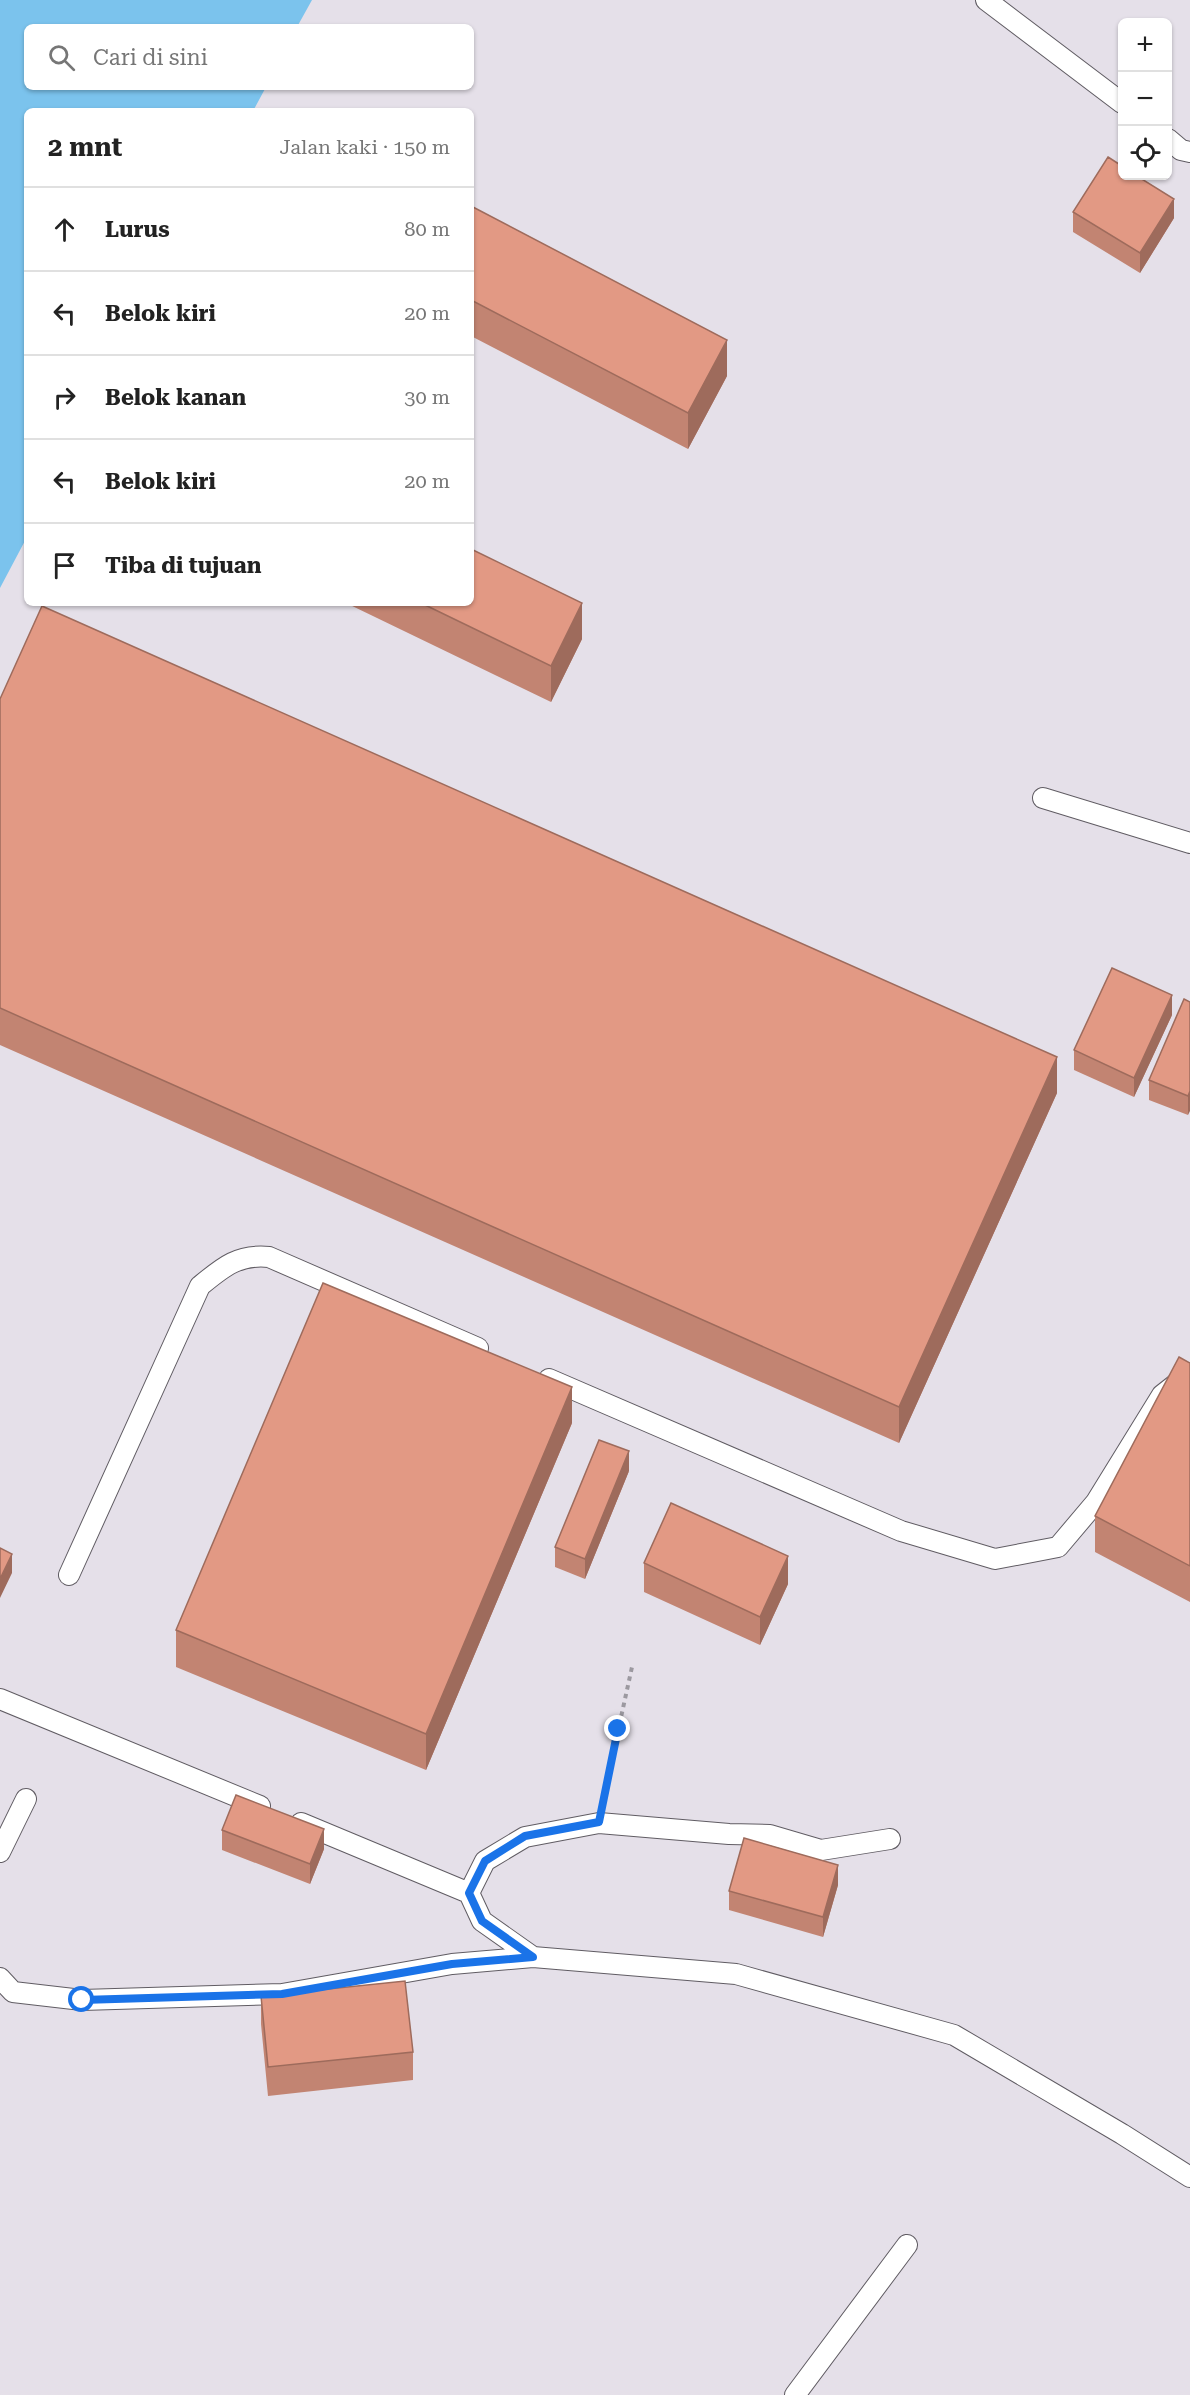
<!DOCTYPE html>
<html lang="id">
<head>
<meta charset="utf-8">
<style>
	:root { --surface:#fff; --page:#f6f6f6; --text:#222; --muted:#767676; --line:#e0e0e0 }
	body { margin:0; font-family:"Roboto Serif",serif; background:var(--page); color:var(--text) }
	.controls { position:absolute; right:18px; top:18px; display:grid; overflow:hidden; border-radius:9px; box-shadow:0 2px 4px #0004 }
	.controls button { width:54px; height:54px; display:grid; place-items:center; padding:0; border:0; border-bottom:2px solid var(--line); background:var(--surface); color:var(--text); font:30px sans-serif }
	.stop { position:absolute; width:18px; height:18px; margin:-14px; border:4px solid #1a73e8; border-radius:50%; background:#fff }
	.stop.end { background:#1a73e8; border-color:#fff; box-shadow:0 2px 6px #0008 }
	.list { margin:0; padding:0; list-style:none }
	h2 { display:flex; justify-content:space-between; align-items:center; height:78px; margin:0; padding:0 24px; font-size:26px }
	h2 small { font-size:20px; font-weight:400; color:var(--muted) }
	.list li { display:grid; grid-template-columns:39px 1fr auto; gap:18px; align-items:center; box-sizing:border-box; height:84px; padding:0 24px; border-top:2px solid var(--line) }
	.list b { display:block; font-size:22px; white-space:nowrap }
	.list em { font-size:20px; font-style:normal; color:var(--muted) }
	.icon { flex:none; width:33px; height:33px; fill:none; stroke:currentColor; stroke-width:2; stroke-linecap:round; stroke-linejoin:round }
	.map { position:relative; flex:none; width:1190px; height:2395px; overflow:hidden }
	.search { position:absolute; background:var(--surface); box-shadow:0 2px 4px #0004; left:24px; top:24px; width:450px; height:66px; display:flex; align-items:center; gap:15px; box-sizing:border-box; padding:0 21px; border-radius:9px; color:var(--muted); font-size:22px }
	.panel { position:absolute; background:var(--surface); box-shadow:0 2px 4px #0004; left:24px; top:108px; width:450px; height:498px; border-radius:9px }
	.map>svg:first-child { display:block }
</style>
</head>
<body>
<div class="map">
<svg width="1190" height="2395" viewBox="0 0 1190 2395">
	<rect width="100%" height="100%" fill="#e5e0e9"/>
	<path fill="#7bc3ed" d="M0,0H312L297,27H27V87H266L253,111H27V537L0,588Z"/>
	<g fill="none" stroke-linecap="round" stroke-linejoin="round">
		<g stroke="#605c63" stroke-width="22">
			<path id="service" d="M986,0L1122,103
				M1168,139L1181,150L1190,152
				M1043,798L1190,843
				M549,1379L901,1531L995,1559L1058,1547L1096,1502L1162,1395L1190,1373
				M69,1575L200,1286C223,1267 238,1254 269,1257L478,1348
				M0,1699L260,1806
				M301,1823L469,1893L482,1921L533,1957L736,1974L954,2035L1122,2134L1190,2177
				M0,1852L26,1799
				M469,1893L485,1861L525,1837L599,1823L729,1834L770,1835L821,1850L890,1839
				M0,1978L13,1992L82,2000L282,1994L452,1964L533,1957
				M795,2395L907,2245"/>
		</g>
		<path stroke="#9c99a0" stroke-width="4" stroke-dasharray="4.5 4.5" stroke-linecap="butt" d="M604,1795L632,1667"/>
		<use href="#service" stroke="#fff" stroke-width="20"/>
	</g>
	<path fill="#c28472" d="M471,206L727,376L688,449L471,336Z
		M1073,212L1174,218L1140,273L1073,232Z
		M346,603H471L582,639L551,702Z
		M0,699L1057,1093L899,1443L0,1045Z
		M1190,1002L1188,1115L1149,1100V1080Z
		M1172,1015L1134,1097L1074,1070V1050Z
		M1190,1363V1602L1095,1552V1516Z
		M572,1423L426,1770L176,1667V1630Z
		M629,1471L585,1579L555,1567V1547Z
		M644,1563L788,1584L760,1645L644,1592Z
		M222,1830L324,1849L310,1884L222,1850Z
		M838,1885L823,1937L729,1910V1891Z
		M261,1996L413,2052V2080L268,2096L261,2024Z"/>
	<path fill="#9e6b5c" d="M1174,199V218L1140,273V253Z
		M727,340V376L688,449V413Z
		M582,603V639L551,702V666Z
		M1172,995V1015L1134,1097V1078Z
		M1057,1057V1093L899,1443V1407Z
		M1190,1091V1111L1188,1115V1096Z
		M572,1387V1423L426,1770V1734Z
		M629,1451V1471L585,1579V1559Z
		M12,1554V1573L0,1598V1579Z
		M788,1556V1584L760,1645V1617Z
		M324,1829V1849L310,1884V1864Z
		M838,1865V1885L823,1937V1917Z"/>
	<path fill="#e29984" stroke="#9e6b5c" stroke-width="1.5" d="M1108,157L1122,166V176H1137L1174,199L1140,253L1073,212Z
		M471,206L727,340L688,413L471,300Z
		M471,549L582,603L551,666L421,603H471Z
		M42,606L1057,1057L899,1407L0,1008V699Z
		M1112,968L1172,995L1134,1078L1074,1050Z
		M1184,999L1190,1002V1091L1188,1096L1149,1080Z
		M323,1283L572,1387L426,1734L176,1630Z
		M1179,1357L1190,1363V1566L1095,1516Z
		M599,1440L629,1451L585,1559L555,1547Z
		M671,1503L788,1556L760,1617L644,1563Z
		M0,1548L12,1554L0,1579Z
		M236,1795L324,1829L310,1864L222,1830Z
		M744,1838L838,1865L823,1917L729,1891Z
		M405,1981L413,2052L268,2067L261,1996Z"/>
	<g fill="none" stroke-linecap="round" stroke-linejoin="round">
		<path stroke="#1a73e8" stroke-width="8" d="M82,2000L282,1994L452,1964L533,1957L482,1921L469,1893L485,1861L525,1836L599,1822L618,1729"/>
	</g>
</svg>
<div class="controls">
<button>+</button>
<button>−</button>
<button><svg class="icon" aria-label="locate" viewBox="0 0 24 24"><circle cx="12" cy="12" r="6"/><path d="M12 2v4M12 18v4M2 12h4M18 12h4"/></svg></button>
</div>
<div class="stop" style="left:82px;top:2000px"></div>
<div class="stop end" style="left:618px;top:1729px"></div>
<div class="search"><svg class="icon" aria-label="search" viewBox="0 0 24 24"><circle cx="10" cy="10" r="6"/><path d="M15 15l6 6"/></svg>Cari di sini</div>
<section class="panel">
<h2>2 mnt<small>Jalan kaki · 150 m</small></h2>
<ul class="list">
<li><svg class="icon" aria-label="ahead" viewBox="0 0 24 24"><path d="M12 20V5M6 11l6-6 6 6"/></svg><div><b>Lurus</b></div><em>80 m</em></li>
<li><svg class="icon" aria-label="left" viewBox="0 0 24 24"><path d="M17 20v-9H6M10 6l-5 5 5 5"/></svg><div><b>Belok kiri</b></div><em>20 m</em></li>
<li><svg class="icon" aria-label="right" viewBox="0 0 24 24"><path d="M7 20v-9h11M14 6l5 5-5 5"/></svg><div><b>Belok kanan</b></div><em>30 m</em></li>
<li><svg class="icon" aria-label="left" viewBox="0 0 24 24"><path d="M17 20v-9H6M10 6l-5 5 5 5"/></svg><div><b>Belok kiri</b></div><em>20 m</em></li>
<li><svg class="icon" aria-label="arrive" viewBox="0 0 24 24"><path d="M6 21V4h12l-3 4 3 4H6"/></svg><div><b>Tiba di tujuan</b></div></li>
</ul>
</section>
</div>
</body>
</html>
